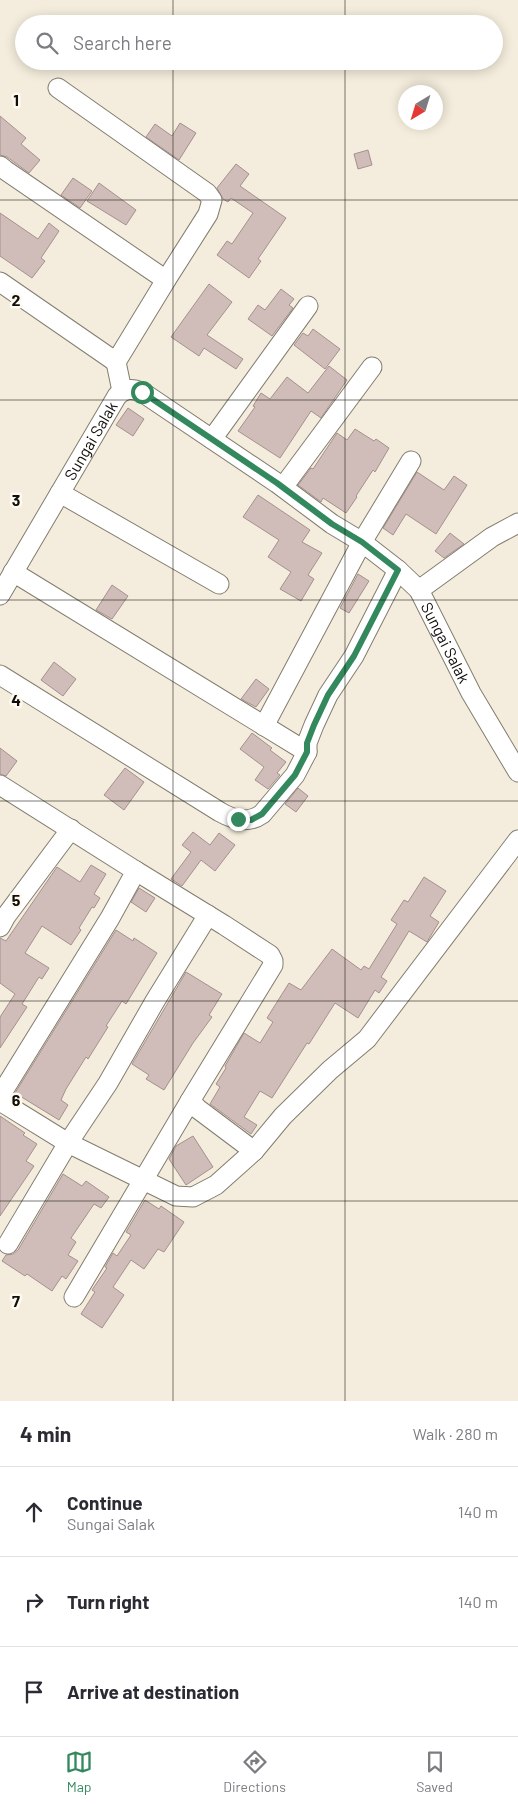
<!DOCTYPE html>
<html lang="en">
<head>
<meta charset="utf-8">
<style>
	:root { --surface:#fff; --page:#f2f2f3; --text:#2b2b33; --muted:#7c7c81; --line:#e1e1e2; --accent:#33895d }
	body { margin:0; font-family:Barlow,sans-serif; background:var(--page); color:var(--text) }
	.compass { position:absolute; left:398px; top:85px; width:45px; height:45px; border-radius:50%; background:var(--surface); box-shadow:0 2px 12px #0003; rotate:218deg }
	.stop { position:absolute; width:15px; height:15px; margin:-11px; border:4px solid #33895d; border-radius:50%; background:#fff }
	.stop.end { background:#33895d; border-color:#fff; box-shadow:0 1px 5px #0008 }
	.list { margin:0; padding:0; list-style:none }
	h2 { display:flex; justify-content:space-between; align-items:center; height:65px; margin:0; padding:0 20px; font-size:21px }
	h2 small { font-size:16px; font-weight:400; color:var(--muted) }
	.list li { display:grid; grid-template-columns:32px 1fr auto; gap:15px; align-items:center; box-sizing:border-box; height:90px; padding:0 20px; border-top:1px solid var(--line) }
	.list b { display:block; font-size:19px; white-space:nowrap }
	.list p { margin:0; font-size:16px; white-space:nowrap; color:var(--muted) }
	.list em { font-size:16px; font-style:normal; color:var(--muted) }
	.icon { flex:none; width:28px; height:28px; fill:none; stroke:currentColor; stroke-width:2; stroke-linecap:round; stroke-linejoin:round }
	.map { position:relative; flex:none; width:518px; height:1401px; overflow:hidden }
	.search { position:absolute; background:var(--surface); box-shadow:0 2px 12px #0003; left:15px; right:15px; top:15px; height:55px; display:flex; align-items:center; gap:12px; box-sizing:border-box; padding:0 18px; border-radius:28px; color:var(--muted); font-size:19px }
	.sheet { height:335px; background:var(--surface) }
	nav { display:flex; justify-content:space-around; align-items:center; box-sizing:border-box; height:70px; border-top:1px solid var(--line); background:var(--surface); font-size:14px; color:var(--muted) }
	nav a { display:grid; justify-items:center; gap:2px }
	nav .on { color:var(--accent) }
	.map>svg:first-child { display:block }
</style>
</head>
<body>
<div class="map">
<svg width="518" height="1401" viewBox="0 0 518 1401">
	<rect width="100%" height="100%" fill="#f4eddd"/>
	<path fill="#d0bdb9" stroke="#a4918e" d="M0,116L26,138L21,144L40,160L29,173L7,157L0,155Z
		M180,123L196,133L179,160L146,137L155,124L172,136Z
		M368,150L372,165L358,169L354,154Z
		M236,164L249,174L240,186L286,218L258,259L261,261L249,278L217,255L227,241L232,244L253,213L231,198L228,202L223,199L217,188Z
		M73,178L92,191L80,208L61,195Z
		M99,183L136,210L126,225L87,201Z
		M0,213L38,239L49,223L59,231L41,258L45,261L32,278L0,256Z
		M209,284L232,302L207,335L243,359L236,369L204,348L199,356L171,337Z
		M281,289L294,299L289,305L293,308L272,336L248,319L258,305L265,310Z
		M313,329L340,349L325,369L294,345L303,333L308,336Z
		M329,366L347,380L321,418L311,411L280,458L238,431L255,407L253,406L261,393L270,399L287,377L308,393Z
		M128,408L144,419L133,436L116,425Z
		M355,429L374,441L376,439L389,448L375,472L373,470L356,496L357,497L346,513L323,498L321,502L298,485L311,468L313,469L337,433L347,440Z
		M417,472L444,490L454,476L467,485L436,534L406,514L393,535L383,528Z
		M258,495L310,530L302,542L322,553L308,575L314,579L301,601L280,589L291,572L268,557L279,540L243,517Z
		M450,533L464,544L444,558L435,551Z
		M358,574L369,581L349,613L340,608Z
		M112,585L128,596L112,619L96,610Z
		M54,662L76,679L63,696L41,680Z
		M256,679L269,689L256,707L241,699Z
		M252,733L272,748L270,750L286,762L277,773L280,775L268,789L255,780L264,767L240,749Z
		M0,748L17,761L6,776L0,774Z
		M125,768L144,782L124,810L104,795Z
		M298,788L308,796L296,812L285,804Z
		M193,832L210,845L219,833L235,845L215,871L201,860L182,886L171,879L191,852L182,845Z
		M91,865L106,874L94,894L100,898L94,908L92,907L79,928L81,930L71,945L42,926L25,953L49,968L42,979L39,977L22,1004L27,1007L0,1048V1017L15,994L0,983V938L6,941L57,867L80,882Z
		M424,877L446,891L430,916L439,922L427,942L409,931L381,977L387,981L379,993L375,990L358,1018L335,1003L309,1044L307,1043L272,1098L260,1091L244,1117L257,1125L251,1134L210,1104L220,1087L216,1084L226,1068L225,1066L244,1033L260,1043L273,1022L267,1018L289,983L301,990L332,949L361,970L364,966L369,969L397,924L391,920L404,900L408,902Z
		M139,888L155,898L146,912L131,902Z
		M116,930L133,941L134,938L157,953L126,1004L122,1001L106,1026L108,1027L88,1059L86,1057L66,1089L61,1100L68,1105L59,1120L15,1093Z
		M186,972L222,994L209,1015L212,1017L193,1043L164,1090L146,1079L149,1075L132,1064Z
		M0,1116L25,1133L23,1135L37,1144L26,1161L34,1166L0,1216Z
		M193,1136L213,1167L186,1185L169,1159L176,1146Z
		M63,1174L82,1186L86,1181L109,1197L101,1208L94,1204L71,1238L76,1242L68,1255L78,1261L66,1279L62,1276L52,1291L27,1274L25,1276L2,1261L6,1255L13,1254L18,1250Z
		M145,1200L159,1209L161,1206L184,1222L164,1252L158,1249L144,1269L131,1260L113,1287L124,1295L102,1328L81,1314L95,1292L92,1290L107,1268L105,1267L113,1253L117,1256L131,1235L126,1232Z"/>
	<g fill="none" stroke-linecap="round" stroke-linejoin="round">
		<g stroke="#837d6e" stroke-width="21">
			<g id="minor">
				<path d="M58,88L207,193L212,200L208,214L166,280"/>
				<path d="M0,166L5,170L166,280L116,362L122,391"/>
				<path d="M0,282L116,362"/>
				<path d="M212,439L308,306"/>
				<path d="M283,487L372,367"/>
				<path d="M60,493L219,584"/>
				<path d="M13,572L307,752"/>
				<path d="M419,590L492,537L518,523"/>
				<path id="s1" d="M0,595L117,396C125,388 132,388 142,392L277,483L332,524L362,542L398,570L419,590L471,693L518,772"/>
				<path d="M0,675L220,812C234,820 248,824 262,814L295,775L307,752V743L314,725L328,695L354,656L398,570"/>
				<path d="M264,726L362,542L411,461"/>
				<path d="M0,785L136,871L110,918L0,1096"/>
				<path d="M136,871L224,925L270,955L273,961V965L190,1101L198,1109L254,1151"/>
				<path d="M0,927L6,916L71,829"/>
				<path d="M0,1101L68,1143L176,1196L193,1197L216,1185L254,1151L283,1116L330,1070L367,1039L518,840"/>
				<path d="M8,1244L68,1143L108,1083L155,1001L208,915"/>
				<path d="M74,1297L190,1101"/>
			</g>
		</g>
		<use href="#minor" stroke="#fff" stroke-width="19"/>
	</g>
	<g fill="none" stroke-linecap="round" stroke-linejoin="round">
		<path stroke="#33895d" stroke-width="6" d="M142,392L277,483L332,524L362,542L398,570L354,656L328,695L314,725L307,743V752L295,775L262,814L251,820L238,819"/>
	</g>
	<path fill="none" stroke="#100e09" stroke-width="1" stroke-opacity="0.55" d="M173,0V24M345,0V24M173,61V1401M345,61V1401M0,200H518M0,400H518M0,600H518M0,801H518M0,1001H518M0,1201H518"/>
	<g text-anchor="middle" stroke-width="5" stroke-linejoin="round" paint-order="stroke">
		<g font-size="16" fill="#100e09" stroke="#fffaf1">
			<text dy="6" stroke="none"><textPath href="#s1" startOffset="179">Sungai Salak</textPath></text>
			<text dy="6" stroke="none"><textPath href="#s1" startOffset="658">Sungai Salak</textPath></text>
		</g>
	</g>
	<g font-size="16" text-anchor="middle" font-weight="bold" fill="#100e09" stroke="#fffaf1" stroke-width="5" stroke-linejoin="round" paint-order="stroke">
		<text x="16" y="106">1</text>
		<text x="16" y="306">2</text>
		<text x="16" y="506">3</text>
		<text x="16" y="706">4</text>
		<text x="16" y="906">5</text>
		<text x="16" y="1106">6</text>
		<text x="16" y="1307">7</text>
	</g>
</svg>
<svg class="compass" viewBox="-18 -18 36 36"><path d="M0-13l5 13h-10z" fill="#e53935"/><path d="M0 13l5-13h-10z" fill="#7c7c81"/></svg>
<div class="stop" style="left:142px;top:392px"></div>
<div class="stop end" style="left:238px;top:819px"></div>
<div class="search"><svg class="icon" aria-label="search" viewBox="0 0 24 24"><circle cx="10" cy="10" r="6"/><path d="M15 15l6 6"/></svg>Search here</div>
</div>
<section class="sheet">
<h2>4 min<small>Walk · 280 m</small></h2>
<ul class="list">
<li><svg class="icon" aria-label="ahead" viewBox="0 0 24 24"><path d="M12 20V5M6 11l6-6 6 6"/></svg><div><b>Continue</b><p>Sungai Salak</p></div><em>140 m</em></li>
<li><svg class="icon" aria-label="right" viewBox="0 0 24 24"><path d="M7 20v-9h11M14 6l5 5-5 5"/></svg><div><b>Turn right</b></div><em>140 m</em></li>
<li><svg class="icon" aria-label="arrive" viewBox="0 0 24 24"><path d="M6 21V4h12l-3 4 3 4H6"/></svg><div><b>Arrive at destination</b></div></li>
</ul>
</section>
<nav>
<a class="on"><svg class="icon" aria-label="map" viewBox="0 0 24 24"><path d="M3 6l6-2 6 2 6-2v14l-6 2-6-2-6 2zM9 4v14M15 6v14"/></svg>Map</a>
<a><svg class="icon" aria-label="directions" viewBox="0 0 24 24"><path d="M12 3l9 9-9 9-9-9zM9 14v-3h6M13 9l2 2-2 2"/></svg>Directions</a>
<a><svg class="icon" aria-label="saved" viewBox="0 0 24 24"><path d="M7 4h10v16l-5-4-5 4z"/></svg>Saved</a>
</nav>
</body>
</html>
